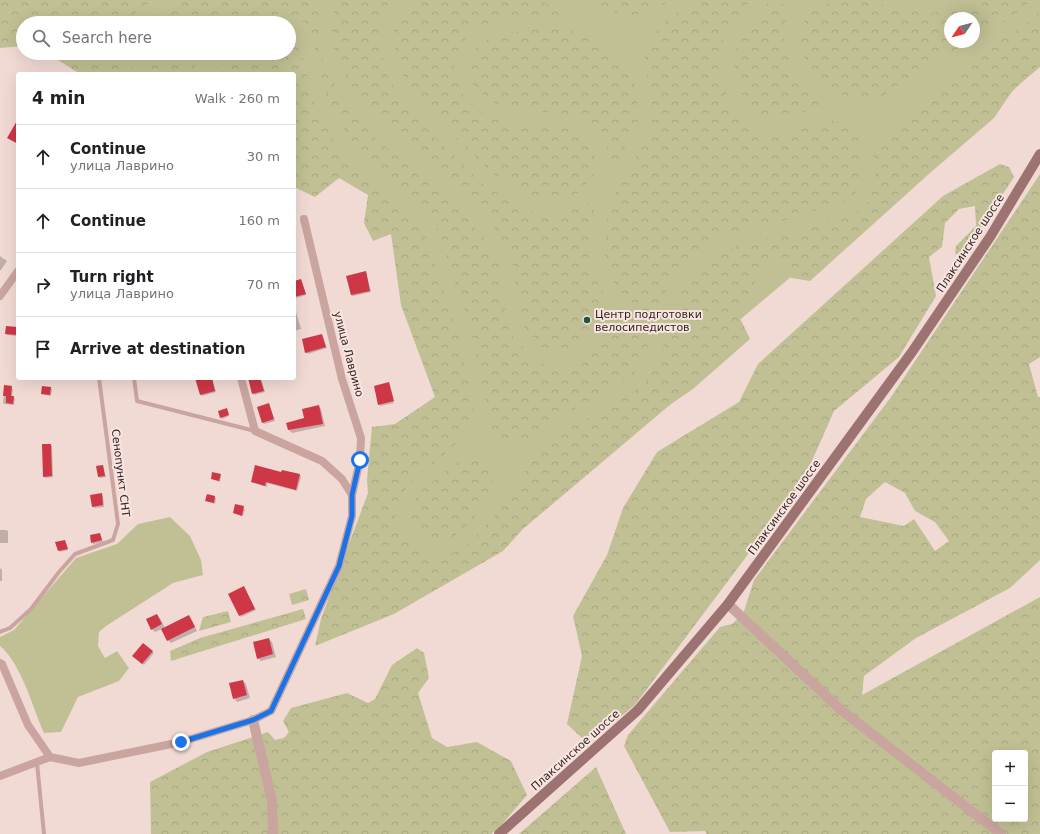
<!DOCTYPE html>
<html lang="en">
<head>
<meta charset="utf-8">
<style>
	:root { --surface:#fff; --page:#f6f6f6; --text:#202124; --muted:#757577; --line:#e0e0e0 }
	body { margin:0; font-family:"DejaVu Sans",sans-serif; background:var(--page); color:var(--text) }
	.controls { position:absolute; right:12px; bottom:12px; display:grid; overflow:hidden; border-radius:4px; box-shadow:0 4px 16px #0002 }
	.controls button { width:36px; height:36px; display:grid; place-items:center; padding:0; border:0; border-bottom:1px solid var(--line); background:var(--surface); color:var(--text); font:20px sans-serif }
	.compass { position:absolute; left:944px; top:12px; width:36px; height:36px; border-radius:50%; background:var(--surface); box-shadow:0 4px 16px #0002; rotate:235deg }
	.stop { position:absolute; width:12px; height:12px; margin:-9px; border:3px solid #1a73e8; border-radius:50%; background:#fff }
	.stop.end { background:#1a73e8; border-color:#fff; box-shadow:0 1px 4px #0008 }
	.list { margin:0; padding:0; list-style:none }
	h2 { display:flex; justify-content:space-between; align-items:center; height:52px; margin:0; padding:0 16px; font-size:17px }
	h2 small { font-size:13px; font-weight:400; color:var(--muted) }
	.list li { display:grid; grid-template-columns:26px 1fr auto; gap:12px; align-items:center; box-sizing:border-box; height:64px; padding:0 16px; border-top:1px solid var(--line) }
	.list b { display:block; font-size:15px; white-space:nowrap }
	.list p { margin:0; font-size:13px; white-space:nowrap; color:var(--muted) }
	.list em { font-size:13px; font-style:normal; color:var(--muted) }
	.icon { flex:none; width:22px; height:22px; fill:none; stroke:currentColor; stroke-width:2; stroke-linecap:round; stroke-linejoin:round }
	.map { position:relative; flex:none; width:1040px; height:834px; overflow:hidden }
	.search { position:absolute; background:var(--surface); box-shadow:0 4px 16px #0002; left:16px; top:16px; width:280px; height:44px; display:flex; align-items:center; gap:10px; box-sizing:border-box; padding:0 14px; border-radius:22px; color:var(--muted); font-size:15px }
	.panel { position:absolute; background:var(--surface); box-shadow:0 4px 16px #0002; left:16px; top:72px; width:280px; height:308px; border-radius:4px }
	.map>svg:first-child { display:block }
</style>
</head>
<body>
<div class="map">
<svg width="1040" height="834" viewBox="0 0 1040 834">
	<defs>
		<pattern id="forest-crowns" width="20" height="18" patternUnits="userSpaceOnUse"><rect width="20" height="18" fill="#c1c094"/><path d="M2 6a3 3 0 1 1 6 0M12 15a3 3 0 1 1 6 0" fill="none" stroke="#a6a57f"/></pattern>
	</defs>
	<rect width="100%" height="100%" fill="#f2dad4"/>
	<path fill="#c1c094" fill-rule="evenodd" d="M105,0H1040V67L436,576L383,522L395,452L458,410L408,230L340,169L294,74H125L119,53H289V23H111ZM950,18H974V42H950Z
		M170,517L190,536L201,560L203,575L173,583L106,626L99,632L98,646L105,658L117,651L129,668L119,681L78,697L61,732L44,733C32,706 22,665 0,646V637L14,630L76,558L117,544L138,524Z"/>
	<path fill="url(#forest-crowns)" fill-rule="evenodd" d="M0,0H153L130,17L127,23H23V46L0,48Z
		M176,0H323L321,4L318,27L319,48L326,69L347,107L375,138L461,211L486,240L499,266L501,289L511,334L536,361L566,372L588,361L599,343L614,304L625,314L652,334L643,360L635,373L612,390L561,416L532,437L521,442L510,443L501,440L492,429L472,335L439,232L416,198L375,170L350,140L327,97L312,39L301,19L288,13L266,16L257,23H146Z
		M339,0H392L382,12L378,40L388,78L410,113L484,185L528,211L550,216L581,208L590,201L594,207L589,267L603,292L586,337L578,350L565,357L544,349L524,327L515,287L513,262L498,232L471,201L385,128L359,98L339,63L333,46L332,27L334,9Z
		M416,0H535L570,12L571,15L521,16L491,22L472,31L459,47L454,67L459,90L481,112L501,122L570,129L590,142L597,164L592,178L574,196L550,202L534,197L493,174L421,104L401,72L393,40L396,18L403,9Z
		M578,0H671C663,5 642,16 633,15C614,15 595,6 578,0Z
		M696,0H751C741,11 729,26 723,40C714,64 726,109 747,124C753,129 761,132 768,136L832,121L842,123L852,129L858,139L862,181L855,194L851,199L782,221L734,232L697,250L679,265L661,303L656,320L634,304L616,287L604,264L608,211L619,185L650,134L652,123L651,90L645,70V50L654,34L669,18Z
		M838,0H866L895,8L932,13L964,8L983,0H1031L1020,11L974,41V18H950V42H971L931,62L877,100H866L832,92L810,71L801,48L799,32L801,25L812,12L826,4Z
		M770,1L781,2C794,18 785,15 784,30C783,40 791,72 798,80C804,89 820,99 828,106L770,120L755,112L744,99L738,82L734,64L737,46L751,23Z
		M1040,11V63L1011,93L994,118L930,173L810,281L791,278L773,254L765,261L739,316L750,339L693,389L671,404L523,529L503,551L394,614L315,646L321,619L368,493L367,480L372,427L395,424L435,397L401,305L391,234L373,241L364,223L368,195L339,178L315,197L294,187V74H209L239,53H289V29L291,30L299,44L314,102L338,148L365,180L406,208L427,239L459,338L473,408L469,425L453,448L417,476L402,494L396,517L399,530L408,543L421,554L446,556L465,547L493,518L542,447L568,428L619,402L645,383L657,366L675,308L690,274L705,262L738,245L786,235L858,211L867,203L876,184L873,148L896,130L934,88L961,78V63C989,49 1017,33 1040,11Z
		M568,29L601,43L621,61L632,76L637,93L638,121L636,129L614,166L612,165L602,132L575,115L505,108L489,100L472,83L468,68L472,54L481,42L496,36L523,30Z
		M47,53H128L134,72L137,74H80Z
		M143,53H214L189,71L178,74H158L147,64Z
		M1000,164L1009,167L1014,177L963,255L955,254L956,246L976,226L975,206L959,209L945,223L942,247L929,257L936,296L899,357L834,411L803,481L635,705L602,732L582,738L567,724L582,656L573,616L607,555L623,508L657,452L739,402L758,364L943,196Z
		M1040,174V357L1029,364L1038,397H1040V560L1010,588L916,638L864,676L862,695L1040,597V834H706V831L670,832L624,746L628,735L720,627L732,624L743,614L754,580L891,397ZM885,482L905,493L915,511L935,522L949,541L935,551L914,519L904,526L860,517L866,499ZM995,753H1025V819H995Z
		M474,456L486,462L492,475L494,491C485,505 460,539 442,542C419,545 404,522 414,501C420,490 433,481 443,474C454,465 460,458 474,456Z
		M306,589L309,600L292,605L289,594Z
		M303,609L306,619L171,661L170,651L200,638Z
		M228,611L231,622L199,631L203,617Z
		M417,648L424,653L429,678L418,693L432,738L447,747L477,742L511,761L527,795L498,829L491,834H151L150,782L207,752L268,732L275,740L284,738L289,732L283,721L291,708L347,693L368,703L375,699L392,665Z
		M596,767L626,834H519Z"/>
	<path fill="#0003" d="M294,249L296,258L294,259Z
		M0,256L7,261L1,270H0Z
		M366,272L371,292L353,296L351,295Z
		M301,280L306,295L296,298L294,294V282Z
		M294,311L296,312L301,329L294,331Z
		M18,328V336L7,335L6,334Z
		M322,335L327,348L308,354L306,352Z
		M198,378H212L216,392L202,396L201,394Z
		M249,378H261L265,392L254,395Z
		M389,383L394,403L380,406L379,404Z
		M5,387L13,389L12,397L15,398L14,405L4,404L3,403Z
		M50,388L52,389L51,396L42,394Z
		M269,404L275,421L264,424L263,423Z
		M319,406L321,409L325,426L292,433L289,430L287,423L305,419Z
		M228,411L229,416L222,419L221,417Z
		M51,445L52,446L53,477L46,478L44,476Z
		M103,466L106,477L100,478L99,476Z
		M282,473L300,475L301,477L297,491L267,483V487L252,482Z
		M220,475L221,476L220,482L212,479Z
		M101,494L103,496L104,507L94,508L93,506Z
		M208,495L216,498L215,504L206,501Z
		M235,505L245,509L243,516L234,513Z
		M0,530H6L8,531V543H0Z
		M100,534L103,542L93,544L91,535Z
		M65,541L68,550L60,552L57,543Z
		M0,568L2,570V581H0Z
		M244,587L256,610L241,617L229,594Z
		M157,615L160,618L165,628L188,617L192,620L197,631L171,643L168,640L162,629L155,632L152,629Z
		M269,639L272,642L276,657L261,661L258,658Z
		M143,644L154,653L144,665L133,656Z
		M243,681L246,684L250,698L237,702L234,698Z"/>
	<path fill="#cd3746" d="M18,119V144L7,138Z
		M366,271L370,291L351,295L346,276Z
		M301,279L306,294L294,297V281Z
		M6,326L18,327V335L5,334Z
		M322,334L326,347L305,353L302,339Z
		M195,378H212L215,391L200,395Z
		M248,378H260L264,391L252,394Z
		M389,382L394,401L378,405L374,386Z
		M4,385L12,386L11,396H14L13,404L6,403V396H3Z
		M42,386L51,387L50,395L41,394Z
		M269,403L274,419L262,423L257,407Z
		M319,405L323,424L288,430L286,423L304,418L302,409Z
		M227,408L229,415L220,418L218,411Z
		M42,444H51L52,476L43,477Z
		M103,465L105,476L98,477L96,466Z
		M255,465L281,472L282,470L300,474L296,490L266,482L265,486L251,482Z
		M212,472L221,474L219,481L211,479Z
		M102,493L103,505L92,507L90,495Z
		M207,494L215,496L214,503L205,501Z
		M235,504L244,506L242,516L233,513Z
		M100,533L102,540L91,543L90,535Z
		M65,540L68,549L58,551L55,542Z
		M244,586L255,609L239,616L228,594Z
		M157,614L162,624L151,630L146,619Z
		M189,615L195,627L167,641L161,629Z
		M269,638L273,654L257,659L253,642Z
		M143,643L153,651L142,664L132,656Z
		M243,680L247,695L233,699L229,683Z"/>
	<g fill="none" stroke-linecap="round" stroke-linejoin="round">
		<path stroke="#caa5a0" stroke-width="4" d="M134,378L137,401L255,431
			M0,632L10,628L31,609L59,572L75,554L113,540L118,524L99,378
			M37,763L44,834"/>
		<path stroke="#caa5a0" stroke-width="8" d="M304,219L342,379L361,438L360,460L352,495
			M0,296L18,271
			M0,663L2,664L28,725L50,757
			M50,757L79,763L181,742L253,720L271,711L339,566L352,516V495L342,479L322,461L255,431L241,378
			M0,776L50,757"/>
		<path stroke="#caa5a0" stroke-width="10" d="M728,604L841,710L1001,834
			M253,720L272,801L273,834"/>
		<path stroke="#9d7372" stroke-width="10" d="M499,834L638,710L728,604L912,352L990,237L1040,154"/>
	</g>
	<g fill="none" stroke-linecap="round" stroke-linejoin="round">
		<path stroke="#1a73e8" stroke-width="5" d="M181,742L253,720L271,711L339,566L352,516V495L360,460"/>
	</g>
	<circle fill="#185645" stroke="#f9e5e0" stroke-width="1.5" cx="587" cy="320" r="4"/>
	<g text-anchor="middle" stroke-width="4" stroke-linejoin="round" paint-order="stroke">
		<g font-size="11" fill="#332424" stroke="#f9e5e0">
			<text transform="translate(970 243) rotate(-57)" y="4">Плаксинское шоссе</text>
			<text transform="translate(349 354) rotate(75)" y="4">улица Лаврино</text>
			<text transform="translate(121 473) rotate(83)" y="4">Сенопункт СНТ</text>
			<text transform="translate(784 507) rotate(-54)" y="4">Плаксинское шоссе</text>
			<text transform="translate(575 750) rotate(-42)" y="4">Плаксинское шоссе</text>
		</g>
		<g font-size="11" fill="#332424" stroke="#f9e5e0" text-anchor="start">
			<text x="595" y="318">Центр подготовки<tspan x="595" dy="13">велосипедистов</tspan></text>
		</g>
	</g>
</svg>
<div class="controls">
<button>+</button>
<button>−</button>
</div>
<svg class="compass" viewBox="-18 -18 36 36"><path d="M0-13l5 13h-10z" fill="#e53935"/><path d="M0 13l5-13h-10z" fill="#757577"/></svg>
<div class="stop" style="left:360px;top:460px"></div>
<div class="stop end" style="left:181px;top:742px"></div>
<div class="search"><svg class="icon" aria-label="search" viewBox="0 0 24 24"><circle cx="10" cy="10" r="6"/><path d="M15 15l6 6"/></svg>Search here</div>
<section class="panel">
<h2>4 min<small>Walk · 260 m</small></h2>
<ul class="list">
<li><svg class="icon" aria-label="ahead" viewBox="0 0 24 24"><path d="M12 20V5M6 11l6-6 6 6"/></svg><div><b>Continue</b><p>улица Лаврино</p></div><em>30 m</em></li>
<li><svg class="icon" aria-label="ahead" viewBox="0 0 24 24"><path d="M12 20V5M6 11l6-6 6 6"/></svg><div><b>Continue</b></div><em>160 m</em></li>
<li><svg class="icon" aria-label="right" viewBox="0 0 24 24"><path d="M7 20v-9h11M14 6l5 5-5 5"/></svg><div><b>Turn right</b><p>улица Лаврино</p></div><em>70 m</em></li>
<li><svg class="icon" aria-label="arrive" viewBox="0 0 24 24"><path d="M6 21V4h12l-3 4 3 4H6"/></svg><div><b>Arrive at destination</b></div></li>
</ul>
</section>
</div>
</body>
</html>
